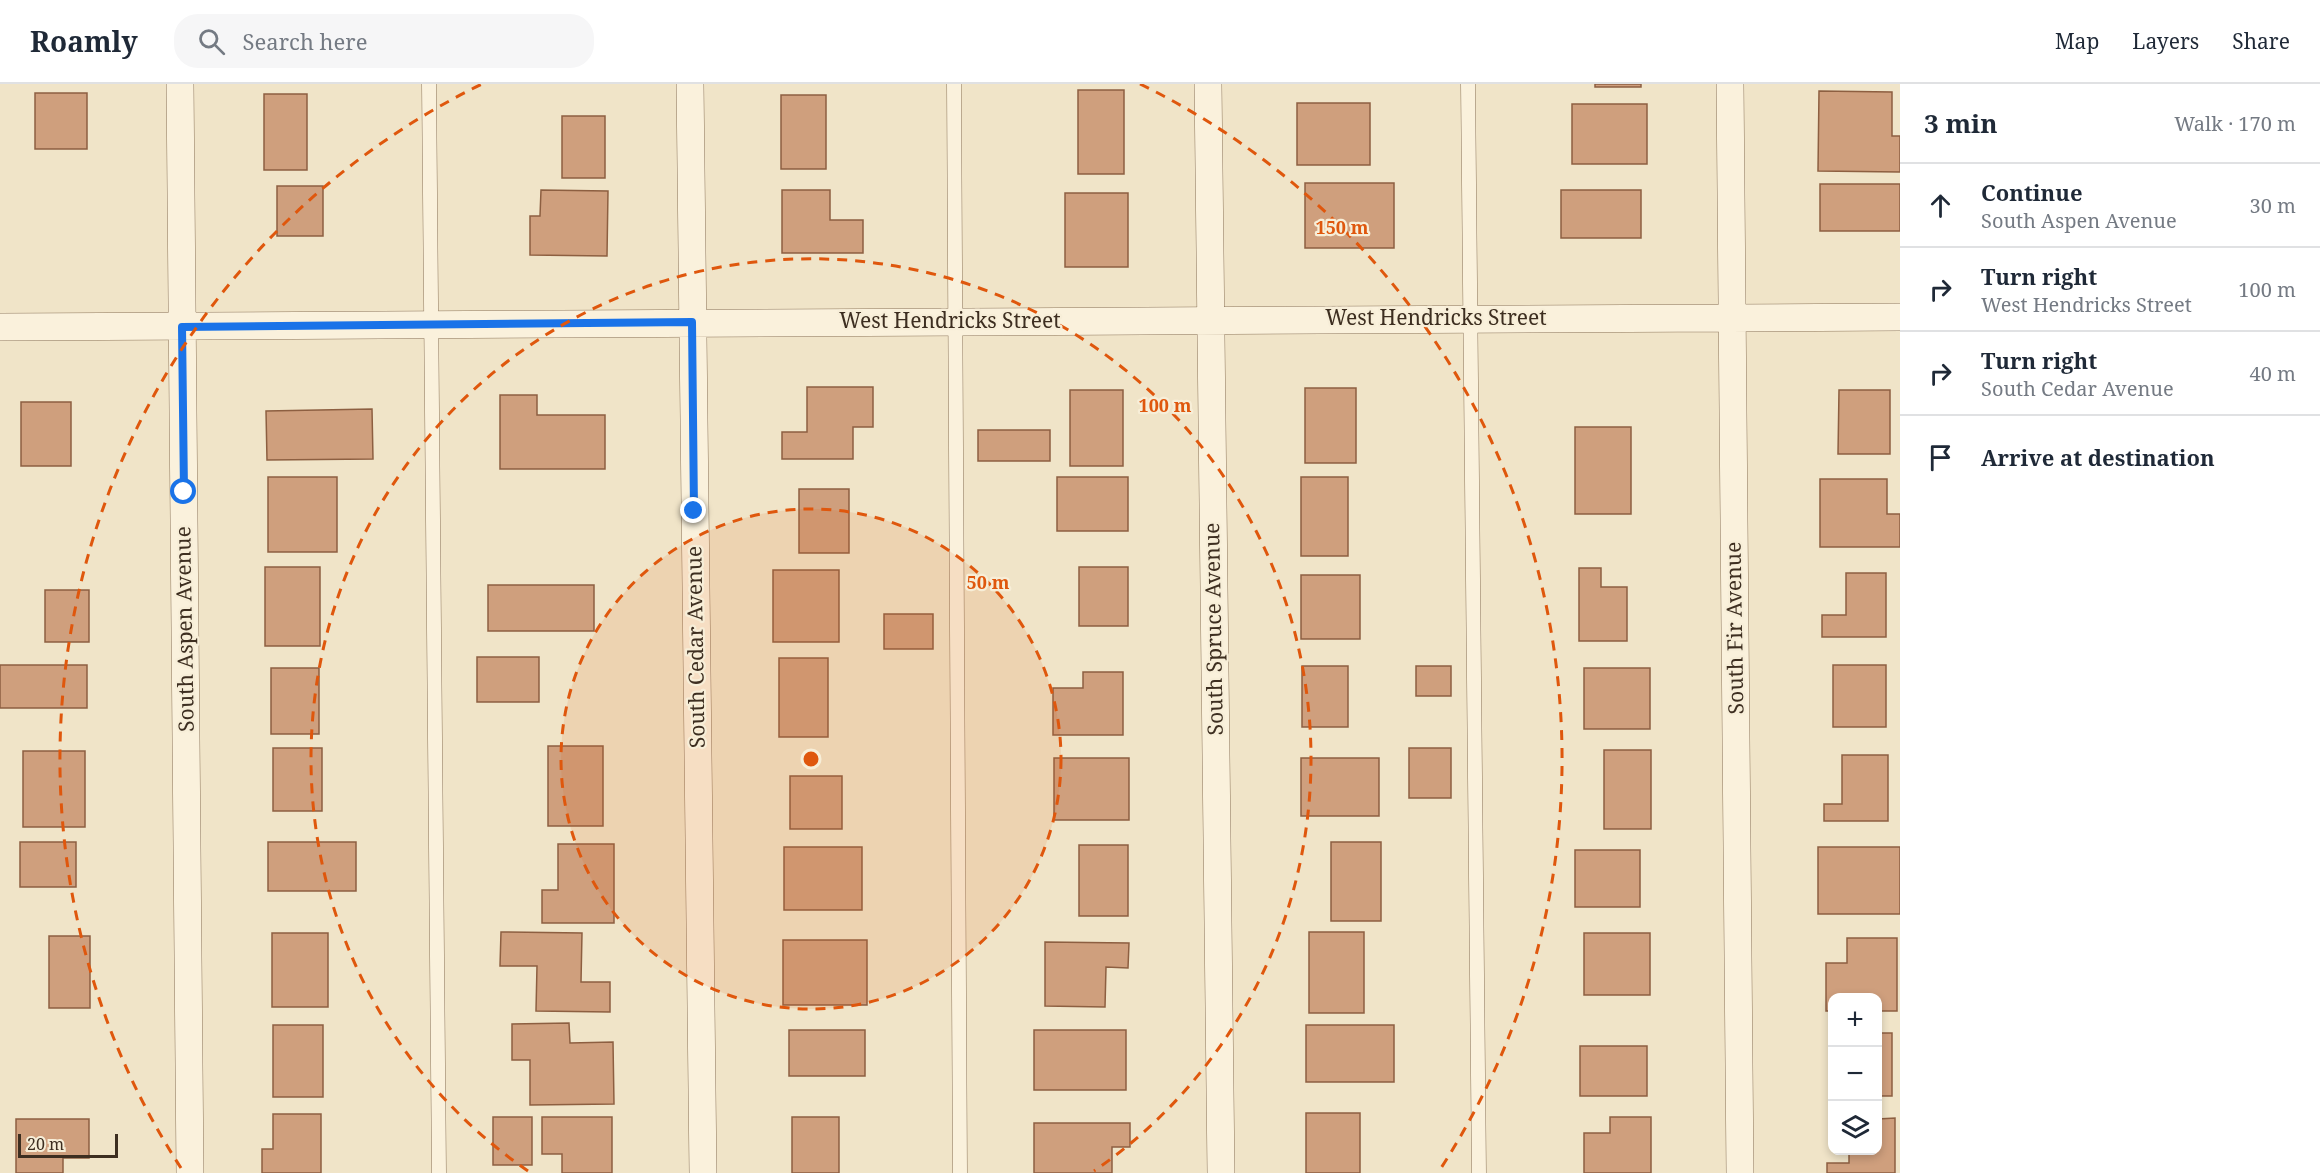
<!DOCTYPE html>
<html lang="en">
<head>
<meta charset="utf-8">
<style>
	:root { --surface:#fff; --page:#f6f6f7; --text:#1f2937; --muted:#747a83; --line:#e0e1e3 }
	body { margin:0; font-family:"Noto Serif",serif; background:var(--page); color:var(--text) }
	.controls { position:absolute; right:18px; bottom:18px; display:grid; overflow:hidden; border-radius:12px; box-shadow:0 3px 9px #0003 }
	.controls button { width:54px; height:54px; display:grid; place-items:center; padding:0; border:0; border-bottom:2px solid var(--line); background:var(--surface); color:var(--text); font:30px sans-serif }
	.scale { position:absolute; left:18px; bottom:15px; width:100px; box-sizing:border-box; padding-left:6px; border:3px solid #3d2e20; border-top:0; font-size:16px; line-height:21px; white-space:nowrap; color:#3d2e20; -webkit-text-stroke:4px #f7eed8; paint-order:stroke }
	.stop { position:absolute; width:18px; height:18px; margin:-14px; border:4px solid #1a73e8; border-radius:50%; background:#fff }
	.stop.end { background:#1a73e8; border-color:#fff; box-shadow:0 2px 6px #0008 }
	.list { margin:0; padding:0; list-style:none }
	h2 { display:flex; justify-content:space-between; align-items:center; height:78px; margin:0; padding:0 24px; font-size:26px }
	h2 small { font-size:20px; font-weight:400; color:var(--muted) }
	.list li { display:grid; grid-template-columns:39px 1fr auto; gap:18px; align-items:center; box-sizing:border-box; height:84px; padding:0 24px; border-top:2px solid var(--line) }
	.list b { display:block; font-size:22px; white-space:nowrap }
	.list p { margin:0; font-size:20px; white-space:nowrap; color:var(--muted) }
	.list em { font-size:20px; font-style:normal; color:var(--muted) }
	.icon { flex:none; width:33px; height:33px; fill:none; stroke:currentColor; stroke-width:2; stroke-linecap:round; stroke-linejoin:round }
	.map { position:relative; flex:none; width:1900px; height:1089px; overflow:hidden }
	header { display:flex; align-items:center; gap:36px; box-sizing:border-box; height:84px; padding:0 30px; background:var(--surface); border-bottom:2px solid var(--line) }
	header strong { font-size:28px }
	nav { display:flex; gap:33px; margin-inline-start:auto; font-size:21px }
	.search { width:420px; height:54px; background:var(--page); display:flex; align-items:center; gap:15px; box-sizing:border-box; padding:0 21px; border-radius:24px; color:var(--muted); font-size:22px }
	main { display:flex }
	aside { flex:1; background:var(--surface) }
	.map>svg:first-child { display:block }
</style>
</head>
<body>
<header>
<strong>Roamly</strong>
<div class="search"><svg class="icon" aria-label="search" viewBox="0 0 24 24"><circle cx="10" cy="10" r="6"/><path d="M15 15l6 6"/></svg>Search here</div>
<nav><a>Map</a><a>Layers</a><a>Share</a></nav>
</header>
<main>
<div class="map">
<svg width="1900" height="1089" viewBox="0 0 1900 1089">
	<rect width="100%" height="100%" fill="#f0e4c8"/>
	<path fill="#cf9f7d" stroke="#8d5f41" stroke-width="1.5" d="M1595,0H1641V3H1595Z
		M1078,6H1124V90H1078Z
		M1819,7L1892,8V52H1900V88L1818,87Z
		M35,9H87V65H35Z
		M264,10H307V86H264Z
		M781,11H826V85H781Z
		M1297,19H1370V81H1297Z
		M1572,20H1647V80H1572Z
		M562,32H605V94H562Z
		M1305,99H1394V164H1305Z
		M1820,100H1900V147H1820Z
		M277,102H323V152H277Z
		M541,106L608,107L607,172L530,171V132H540Z
		M782,106H830V136H863V169H782Z
		M1561,106H1641V154H1561Z
		M1065,109H1128V183H1065Z
		M807,303H873V343H853V375H782V348H807Z
		M1305,304H1356V379H1305Z
		M1070,306H1123V382H1070Z
		M1839,306H1890V370H1838Z
		M500,311H537V331H605V385H500Z
		M21,318H71V382H21Z
		M372,325L373,375L267,376L266,327Z
		M1575,343H1631V430H1575Z
		M978,346H1050V377H978Z
		M268,393H337V468H268Z
		M1057,393H1128V447H1057Z
		M1301,393H1348V472H1301Z
		M1820,395H1887V430H1900V463H1820Z
		M799,405H849V469H799Z
		M265,483H320V562H265Z
		M1079,483H1128V542H1079Z
		M1579,484H1601V503H1627V557H1579Z
		M773,486H839V558H773Z
		M1846,489H1886V553H1822V531H1846Z
		M1301,491H1360V555H1301Z
		M488,501H594V547H488Z
		M45,506H89V558H45Z
		M884,530H933V565H884Z
		M477,573H539V618H477Z
		M779,574H828V653H779Z
		M0,581H87V624H0Z
		M1833,581H1886V643H1833Z
		M1302,582H1348V643H1302Z
		M1416,582H1451V612H1416Z
		M271,584H319V650H271Z
		M1584,584H1650V645H1584Z
		M1083,588H1123V651H1053V604H1083Z
		M548,662H603V742H548Z
		M273,664H322V727H273Z
		M1409,664H1451V714H1409Z
		M1604,666H1651V745H1604Z
		M23,667H85V743H23Z
		M1842,671H1888V737H1824V720H1842Z
		M1054,674H1129V736H1054Z
		M1301,674H1379V732H1301Z
		M790,692H842V745H790Z
		M20,758H76V803H20Z
		M268,758H356V807H268Z
		M1331,758H1381V837H1331Z
		M558,760H614V839H542V806H558Z
		M1079,761H1128V832H1079Z
		M784,763H862V826H784Z
		M1818,763H1900V830H1818Z
		M1575,766H1640V823H1575Z
		M501,848L582,849L581,898H610V928L536,927L537,882H500Z
		M1309,848H1364V929H1309Z
		M272,849H328V923H272Z
		M1584,849H1650V911H1584Z
		M49,852H90V924H49Z
		M1847,854H1897V927H1878V914H1832V927H1826V879H1847Z
		M783,856H867V921H783Z
		M1045,858L1129,859L1128,884L1106,883L1105,923L1045,922Z
		M569,939L570,959L613,958L614,1020L530,1021V976H512V940Z
		M273,941H323V1013H273Z
		M1306,941H1394V998H1306Z
		M789,946H865V992H789Z
		M1034,946H1126V1006H1034Z
		M1878,949H1892V1012H1878Z
		M1580,962H1647V1012H1580Z
		M1306,1029H1360V1089H1306Z
		M273,1030H321V1089H262V1065H273Z
		M493,1033H532V1081H493Z
		M542,1033H612V1089H562V1070H542Z
		M792,1033H839V1089H792Z
		M1610,1033H1651V1089H1584V1049H1610Z
		M1895,1034V1089H1827V1079H1849V1066H1878V1035Z
		M16,1035H89V1074H63V1089H16Z
		M1034,1039H1130V1063H1112V1089H1034Z"/>
	<g fill="none" stroke-linecap="round" stroke-linejoin="round">
		<g stroke="#8d765c" stroke-width="15">
			<path id="lane" d="M429,0L439,1089
				M954,0L960,1089
				M1468,0L1479,1089"/>
		</g>
		<g stroke="#8d765c" stroke-width="28">
			<path id="street" d="M180,0L190,1089
				M690,0L703,1089
				M1208,0L1221,1089
				M1730,0L1740,1089
				M0,243L1900,233"/>
		</g>
		<use href="#lane" stroke="#faf1dc" stroke-width="14"/>
		<use href="#street" stroke="#faf1dc" stroke-width="27"/>
	</g>
	<g fill="none" stroke-linecap="round" stroke-linejoin="round">
		<path stroke="#1a73e8" stroke-width="8" d="M184,408L182,243L692,238L694,427"/>
	</g>
	<circle cx="811" cy="675" r="250" fill="#df570d" fill-opacity=".12"/>
	<g fill="none" stroke="#df570d" stroke-width="3" stroke-dasharray="10 8">
		<circle cx="811" cy="675" r="250"/>
		<path d="M528 1087A500 500 0 1 1 1094 1087"/>
		<path d="M181 1084A751 751 0 0 1 482 0M1140 0A751 751 0 0 1 1441 1084"/>
	</g>
	<g text-anchor="middle" stroke-width="4.5" stroke-linejoin="round" paint-order="stroke">
		<g font-size="21" fill="#3d2e20" stroke="#f7eed8">
			<text x="1436" y="241">West Hendricks Street</text>
			<text x="950" y="244">West Hendricks Street</text>
			<text transform="translate(1735 544) rotate(-91)" y="7">South Fir Avenue</text>
			<text transform="translate(185 545) rotate(-91)" y="7">South Aspen Avenue</text>
			<text transform="translate(1214 545) rotate(-91)" y="7">South Spruce Avenue</text>
			<text transform="translate(696 563) rotate(-91)" y="7">South Cedar Avenue</text>
		</g>
	</g>
	<circle cx="811" cy="675" r="9" fill="#df570d" stroke="#f7eed8" stroke-width="3"/>
	<g font-size="18" text-anchor="middle" font-weight="bold" fill="#df570d" stroke="#f7eed8" stroke-width="4.5" stroke-linejoin="round" paint-order="stroke">
		<text x="1342" y="150">150 m</text>
		<text x="1165" y="328">100 m</text>
		<text x="988" y="505">50 m</text>
	</g>
</svg>
<div class="controls">
<button>+</button>
<button>−</button>
<button><svg class="icon" aria-label="layers" viewBox="0 0 24 24"><path d="M12 4l9 5-9 5-9-5zM3 14l9 5 9-5"/></svg></button>
</div>
<div class="scale">20 m</div>
<div class="stop" style="left:184px;top:408px"></div>
<div class="stop end" style="left:694px;top:427px"></div>
</div>
<aside>
<h2>3 min<small>Walk · 170 m</small></h2>
<ul class="list">
<li><svg class="icon" aria-label="ahead" viewBox="0 0 24 24"><path d="M12 20V5M6 11l6-6 6 6"/></svg><div><b>Continue</b><p>South Aspen Avenue</p></div><em>30 m</em></li>
<li><svg class="icon" aria-label="right" viewBox="0 0 24 24"><path d="M7 20v-9h11M14 6l5 5-5 5"/></svg><div><b>Turn right</b><p>West Hendricks Street</p></div><em>100 m</em></li>
<li><svg class="icon" aria-label="right" viewBox="0 0 24 24"><path d="M7 20v-9h11M14 6l5 5-5 5"/></svg><div><b>Turn right</b><p>South Cedar Avenue</p></div><em>40 m</em></li>
<li><svg class="icon" aria-label="arrive" viewBox="0 0 24 24"><path d="M6 21V4h12l-3 4 3 4H6"/></svg><div><b>Arrive at destination</b></div></li>
</ul>
</aside>
</main>
</body>
</html>
